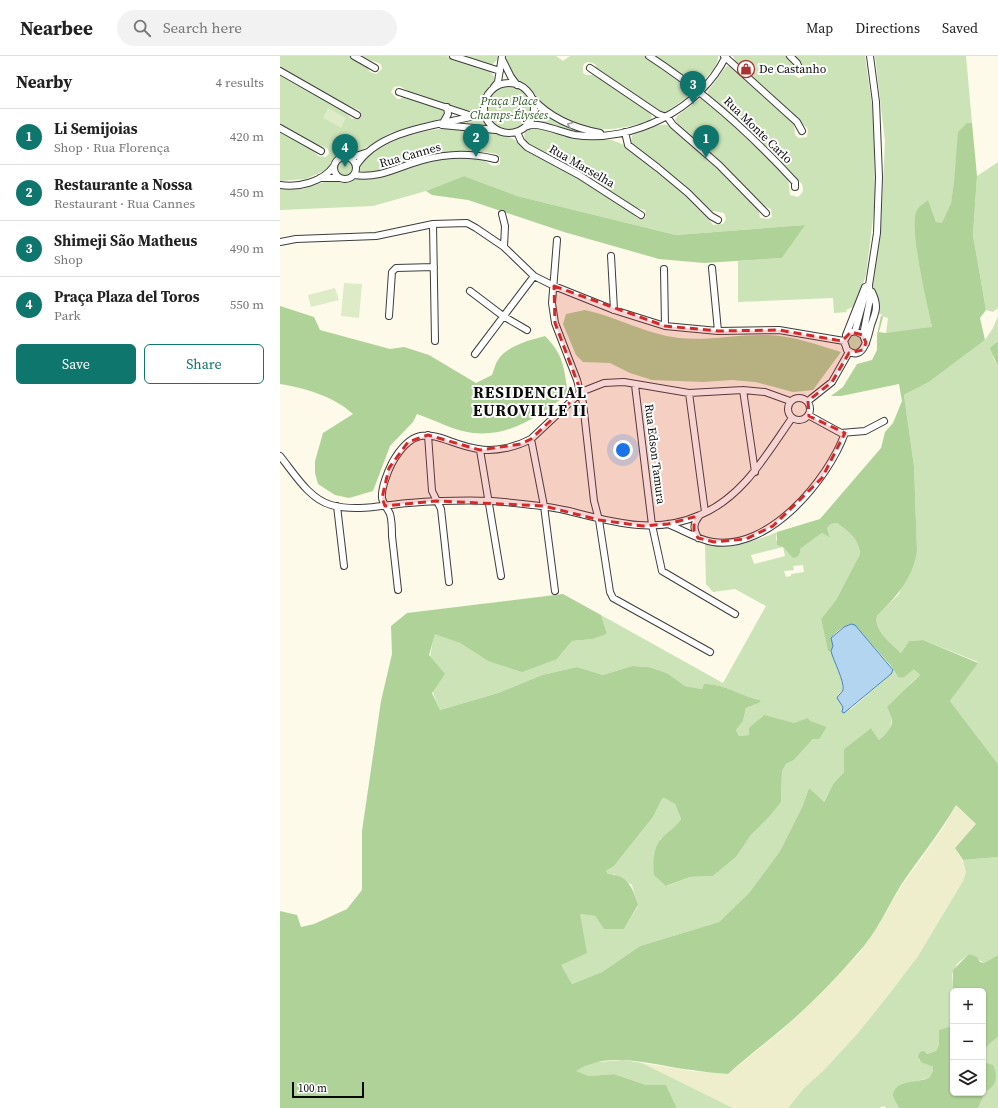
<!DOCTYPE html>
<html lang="en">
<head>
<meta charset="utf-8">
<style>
	:root { --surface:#fff; --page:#f2f2f2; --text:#222; --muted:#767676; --line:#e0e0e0; --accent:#0f766e }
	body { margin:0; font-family:"Source Serif 4",serif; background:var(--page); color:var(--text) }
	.controls { position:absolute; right:12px; bottom:12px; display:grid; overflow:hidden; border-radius:6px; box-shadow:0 1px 3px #0004 }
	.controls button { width:36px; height:36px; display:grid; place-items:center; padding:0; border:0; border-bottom:1px solid var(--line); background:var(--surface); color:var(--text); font:20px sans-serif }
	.scale { position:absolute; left:12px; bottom:10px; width:72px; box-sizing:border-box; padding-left:4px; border:2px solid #0a0a0a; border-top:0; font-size:11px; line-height:14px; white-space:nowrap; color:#0a0a0a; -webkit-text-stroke:3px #fff; paint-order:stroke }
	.you { position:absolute; left:343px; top:394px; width:14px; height:14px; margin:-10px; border:3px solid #fff; border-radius:50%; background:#1a73e8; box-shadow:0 0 0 6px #1a73e833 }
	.badge { display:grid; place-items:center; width:26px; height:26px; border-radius:50%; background:var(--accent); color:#fff; font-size:13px; font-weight:700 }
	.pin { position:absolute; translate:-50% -33px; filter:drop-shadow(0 1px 2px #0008) }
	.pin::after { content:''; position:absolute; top:21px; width:14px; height:12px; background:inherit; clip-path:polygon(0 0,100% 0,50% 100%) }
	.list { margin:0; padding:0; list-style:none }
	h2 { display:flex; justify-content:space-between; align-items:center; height:52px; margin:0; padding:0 16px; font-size:17px }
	h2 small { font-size:13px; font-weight:400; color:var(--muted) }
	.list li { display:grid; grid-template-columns:26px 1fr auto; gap:12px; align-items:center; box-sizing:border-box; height:56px; padding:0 16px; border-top:1px solid var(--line) }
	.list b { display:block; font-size:15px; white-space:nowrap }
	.list p { margin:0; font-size:13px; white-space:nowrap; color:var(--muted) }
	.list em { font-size:13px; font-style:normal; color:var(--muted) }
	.actions { display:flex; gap:8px; padding:12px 16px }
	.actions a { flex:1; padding:9px 0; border:1px solid var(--accent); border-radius:6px; text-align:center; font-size:14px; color:var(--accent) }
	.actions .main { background:var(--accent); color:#fff }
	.icon { flex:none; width:22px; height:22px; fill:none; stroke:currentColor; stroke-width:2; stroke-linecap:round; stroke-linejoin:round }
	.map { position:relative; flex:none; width:718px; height:1052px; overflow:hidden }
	header { display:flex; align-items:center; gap:24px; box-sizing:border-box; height:56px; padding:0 20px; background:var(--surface); border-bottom:1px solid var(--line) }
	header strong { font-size:19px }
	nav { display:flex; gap:22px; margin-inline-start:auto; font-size:14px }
	.search { width:280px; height:36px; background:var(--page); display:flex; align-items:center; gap:10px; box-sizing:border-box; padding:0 14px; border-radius:22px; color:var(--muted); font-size:15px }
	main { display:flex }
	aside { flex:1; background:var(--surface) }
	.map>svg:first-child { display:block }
</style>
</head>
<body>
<header>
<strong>Nearbee</strong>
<div class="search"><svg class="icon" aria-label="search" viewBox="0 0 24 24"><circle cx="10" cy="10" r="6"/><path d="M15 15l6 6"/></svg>Search here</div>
<nav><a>Map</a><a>Directions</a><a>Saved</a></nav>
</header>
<main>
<aside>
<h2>Nearby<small>4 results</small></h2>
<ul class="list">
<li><span class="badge">1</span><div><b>Li Semijoias</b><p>Shop · Rua Florença</p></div><em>420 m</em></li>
<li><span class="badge">2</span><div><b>Restaurante a Nossa</b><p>Restaurant · Rua Cannes</p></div><em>450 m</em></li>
<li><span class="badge">3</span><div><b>Shimeji São Matheus</b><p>Shop</p></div><em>490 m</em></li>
<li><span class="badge">4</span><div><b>Praça Plaza del Toros</b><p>Park</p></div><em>550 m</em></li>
</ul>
<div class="actions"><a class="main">Save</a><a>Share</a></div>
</aside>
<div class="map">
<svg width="718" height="1052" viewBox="0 0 718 1052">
	<rect width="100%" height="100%" fill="#fdfae9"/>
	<path fill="#efeecc" d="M676,749L696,768L675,792L686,811V816L683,825L638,900L610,937L578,977L544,1014L524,1032L508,1052H453L362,1007L412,1015L448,1018L502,974L548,930L579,897L599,868L622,829L663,772Z"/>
	<path fill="#cbe3b7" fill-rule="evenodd" d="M0,0H70L86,10L90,16L96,18L102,13L101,8L79,0H166L210,15L215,22L213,28L203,42L200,56L193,58L131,37L120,30L114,31L111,36L117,43H120L124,40L160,50L166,56L163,62L110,77L73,99L58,98L52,104L48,113L26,123L0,125V75L31,92L38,100L46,101L49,97L48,93L42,90L35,89L0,70V18L63,54L72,63L78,62L81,58L79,54L65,49L0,12Z
		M181,0H218L217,4L211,10Z
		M226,0H276L283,5L290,0H365L405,27L409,31L410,39L386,56H379L317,15L315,8L309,6L305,7L303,10V17L306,19H316L368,54L372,61L369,65C319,81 285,75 249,34C237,21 229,21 226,0Z
		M373,0H438C439,11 427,20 420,28L417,29Z
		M453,0H506L514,9V19L519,22L526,19L527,14L514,0H585L594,63L595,146L586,219L575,250L566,254L567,256L554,257L553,242L458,246V205L502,202L524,169L396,179L237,140L184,120L146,135L93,150L0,154V133H22L54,123L64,126H70L76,122H97L135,109L167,101L202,102C208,106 211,113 220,108V101L217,98C189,93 161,96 134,103C113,110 105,117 81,117L79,114L80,107C118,72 182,63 229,81C238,85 246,92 255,97C288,115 319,135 351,156L357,162L362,163L366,161L365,154L352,151L313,125L246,86C242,78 245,71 255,70L296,82L332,84L344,89L401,134L427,160L433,169L443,168L446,163L444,157L427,154L351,86L352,80L355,78C364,75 377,67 387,69C405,73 462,136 478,152L480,162L488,163L492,161L491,153L482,149L431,99L400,71L395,64L397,60L418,44L423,42L462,75L508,122L510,139L518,141C523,137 524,134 522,128L473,79L428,39V35L445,12L447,10L454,11L511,62L514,67L515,79L519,82L527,81L528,74L527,72L458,10Z
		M595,0H686L692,67H687L671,147L662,168L656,166L648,144L643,225L652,272L606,277L608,262L601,260L602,258H599L597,260V248L593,228L601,173L605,85Z
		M207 52a22 22 0 1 1 44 0a22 22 0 1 1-44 0Z
		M257,51L283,69L312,77L306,78L264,69L254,65Z
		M202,60L208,71L169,67L198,62Z
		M57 112a8 8 0 1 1 16 0a8 8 0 1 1-16 0Z
		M718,106V252L713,256L706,254L693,179L697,120Z
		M718,260V285L716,286L713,301L718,311V708L670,645L698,606L643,584L629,585L621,597C612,588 593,574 597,560L619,538L637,494L634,410L624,339L649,326L705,284L713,272Z
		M567 286a8 8 0 1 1 16 0a8 8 0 1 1-16 0Z
		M557,467C569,476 579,483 580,498L556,544L541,563L548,594L551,595C554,608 563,620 563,634L558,639L563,651L562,654L571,653L611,618L613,614L618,621L623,622L634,612L640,619L631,627L612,660L610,674L599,684L591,672L564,693V716L553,728L543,747L529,732L523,749L500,795L469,837L439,866L360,890L322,916L292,928L280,909L300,858L315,860L324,873H344L358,850L352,829L334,818H328L326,815L334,810L373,761L382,743L384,742L395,748L401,763L395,773L380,783L387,830L410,821L433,820L456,801L471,779L490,760L501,746L502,715L506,708L514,704L533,683H538L547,671C537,667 526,669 516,668C504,666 495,661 482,660L477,666L469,679L459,680L456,674L463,665L466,652L481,646L480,644C461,640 443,627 424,628L422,633L405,630L387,617L369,611L352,610L323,619L297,611L262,619L218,637L160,654C147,627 147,606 155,577L180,587L208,605L277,603L292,585L313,583L327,578L321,559L443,627L486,550L455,533L433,536L426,528L425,488C452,491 473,487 497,476L496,484L513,501L520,493L542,477L550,480L547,472L551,468ZM503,491L505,500L474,508L471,499ZM523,509L524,516L511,518V520L506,521L504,515L514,514L513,510Z
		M718,801V899L704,907L689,898L677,908L672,918L673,971L671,970L659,974V989L656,995L647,998L639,1004L653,1011V1015L649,1022L623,1028L619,1052H606L604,1050L599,1052H508L524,1032L544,1014L578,977L610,937L638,900L683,825L686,816L683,804Z
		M718,981V1052H698L706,1035L705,992L709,986Z
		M343,1004L362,1007L453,1052H397L386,1029H366L334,1018L309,1020L295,1015L307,1007Z"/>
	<path fill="#afd298" d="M687,67H692L697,120L693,179L706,254L700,262L705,284L649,326L624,339L634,410L637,494C633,523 616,541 597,560C593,574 612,588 621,597L629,585L643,584L698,607L670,645L718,708V801L683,804L675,792L696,768L676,749C660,777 639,802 621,829C607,852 596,878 577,898C554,925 529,950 502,973C484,988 466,1002 448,1018C436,1017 424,1016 412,1014C375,1010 329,993 296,1015L309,1020L334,1018L366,1029H386L397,1052H0V855L17,859L21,871L34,868L67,853L82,834V775L101,645L112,598L111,570L127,557L283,538L321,559L327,578L313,583L292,585L277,603L242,616L208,605L180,587L155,578L149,599L165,618L152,637L160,654L218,637L262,619L297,611L323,619L352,610L369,611L387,617L405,630L422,633L424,628C443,627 461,640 480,644L481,646L466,652L463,665L456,674L459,680L469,679V672L484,659L514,667L528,662L530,665L547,671L539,683H533L514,704L506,708L502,715L501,746L490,760L471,779L456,801L433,820L410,821L386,830L374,819C373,807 373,792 381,783C389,774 394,774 401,763L395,748L384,742L382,743L373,761L334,810L326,815L328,818C348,819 353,832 358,849L344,873H324L315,860L300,858L307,897L281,909L292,928L322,916L360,890L439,866L469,837L500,795L523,749L529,732L544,746L553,728L564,716V693L591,672L599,684C612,673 616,667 607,651L640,619L634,613L623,622L618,621L611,610L575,569C566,566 556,576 551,582L553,590L551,595H548L541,563L556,544L580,498C579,483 569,476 557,467L551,468L547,472L550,481L542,477L520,493V497L517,501L513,502L503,491L497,489V476L540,463L601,392L605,376L613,367L622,345L619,328L561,340H551L563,331L577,308L592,304L597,294V279L601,260L603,261L599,276L605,277L652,271C648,251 628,169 637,154C639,150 645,147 648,144L656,166L662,167L671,147L674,127L678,76Z
		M184,120L237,140L396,179L525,169L502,202L424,207L379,203L284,176L188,144L152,139L146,135Z
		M0,250L34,261L40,274L110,293L124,291L149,299L196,327L212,319C214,314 215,308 218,304C226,290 250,284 265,280C284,299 284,312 288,338C259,359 232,381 193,377C174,375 155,364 137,358L133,366L110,390L93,435L69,442L55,439L38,428L35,417V405L43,377L73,358C55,341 25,332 0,328Z
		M305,254C337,261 366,278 399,282C428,285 457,278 487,279C511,279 538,289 561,296L533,334L513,336L475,326L452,324L423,326L372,324L350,317L330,307L303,306L296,299L283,268L286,258Z
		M718,285V311L710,292Z
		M689,898L697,901L700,906L704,907L718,899V981C709,987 699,995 706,1007L713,1009C718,1019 717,1030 706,1035L698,1052H619L613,1040C614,1023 638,1027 649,1022L653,1015V1011L641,1006L638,1000L640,996L644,995L647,998L656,995L659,989V974L671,970L673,971V1037H703V935H673V946L672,945L673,914Z"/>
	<path fill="#ddebc7" d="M48,52L66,62L61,72L43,62Z
		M64,227L82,228L79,262L61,260Z
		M55,232L59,244L31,251L28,239Z"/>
	<path fill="#b3d5ef" stroke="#4186be" d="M571,568L575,569L613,614L611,618L564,657L562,656L563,651L557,642C558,639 562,637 563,634C565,626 553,604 551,595L553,590L551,582L564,571Z"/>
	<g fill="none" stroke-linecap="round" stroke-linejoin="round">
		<g stroke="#3d3d3d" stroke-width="8">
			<path id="minor" d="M74,0L95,12
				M173,0L220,15
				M369,0C423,35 471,78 515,126V131
				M444,0L517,66L522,75
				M510,0L517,7L520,14
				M222,3L231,21L237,29
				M310,12L378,58L388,62L393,69L439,109L486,157
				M0,15L77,59
				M204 52a25 25 0 1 1 50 0a25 25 0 1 1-50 0Z
				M214,31L218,26L222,0
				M119,36L192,60
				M253,43C271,63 294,72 320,77
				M163,67L168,58L167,51
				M162,69L216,74
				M248,70C257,65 283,77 295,79C353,87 420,53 446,0
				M0,72L41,95
				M237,76L241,85L247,91L299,119L361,159
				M345,76L348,89L378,112L408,137L431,160L438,164
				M54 112a11 11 0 1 1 22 0a11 11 0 1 1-22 0Z
				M70,102L88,96
				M76,110C99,73 160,69 199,59L204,54
				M74,119C95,122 111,115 130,108C159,98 185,96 215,103
				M40,122H58
				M0,129C18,132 43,126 54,110
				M222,158L225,170L224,191
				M153,168L155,285
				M277,184L272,247L275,267L297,324L303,347L314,445L319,464L330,536L333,542L430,596
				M0,186L16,183L96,180L153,168L187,167L196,172L224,191L254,220L274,230L334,254L385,270L438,275L499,274L564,285
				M331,200L334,254
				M432,212L438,275
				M384,213L385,270
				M190,235L223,260L247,274
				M109,260L112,216L116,212L154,211
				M575,275L585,239
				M566,279L585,231L589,229
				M583,279L590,243L589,229L597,177L599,121L596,46L590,0
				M586,287L583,279L575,275L569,277L564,285L567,294C584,307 588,280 591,269C593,263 596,257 596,251C596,246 594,240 592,236
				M195,298L254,220
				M355,329L372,469L382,515L455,558
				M463,334L475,416
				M409,337L425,456
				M508 353a11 11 0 1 1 22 0a11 11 0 1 1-22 0Z
				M528,345L552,326L569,296
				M528,359L561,377L585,375L604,365
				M148,379L152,435L161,453L169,526
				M251,383L264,450L275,535
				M200,394L221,520
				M0,400C14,417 29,443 51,449C77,456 103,449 129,447C156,445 184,444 211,445C237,447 264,449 289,455C333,466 375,479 420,459C463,441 486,399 512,362
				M57,450L64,510
				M388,468C403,474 418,484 433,486C489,495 548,424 565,377
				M418,482C413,472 413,468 420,459
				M118,534C116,516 114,498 112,480C112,473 112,465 110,458C108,453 103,448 102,442C101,432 108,415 112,407C139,359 160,387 198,393C216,396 236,391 251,383L301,336L324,327L344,326L409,337L463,334L485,336L510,345"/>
		</g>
		<use href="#minor" stroke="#fff" stroke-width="6"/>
	</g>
	<defs><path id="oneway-chevron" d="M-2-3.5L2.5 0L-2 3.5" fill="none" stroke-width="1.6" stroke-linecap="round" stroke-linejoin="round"/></defs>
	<use stroke="#9d9d9d" href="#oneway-chevron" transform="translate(290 69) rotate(-159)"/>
	<path fill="#d62828" fill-opacity="0.2" stroke="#d62828" stroke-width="3" stroke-dasharray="8 5" stroke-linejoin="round" d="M274,230L385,270L438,275L499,274L562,285L571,276L583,279L586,287L583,294L569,297L552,326L528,345L529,360L565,377L542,422L493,470L466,483L434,486L418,482L414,475V461L388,468L363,470L319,464L264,450L156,445L105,450L102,442L109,412L128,386L148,379L200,394L241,388L251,383L301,336L275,267Z"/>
	<defs>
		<g id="shop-ring" transform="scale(0.9)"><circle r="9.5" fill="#fff" stroke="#aa3231" stroke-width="1.5"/><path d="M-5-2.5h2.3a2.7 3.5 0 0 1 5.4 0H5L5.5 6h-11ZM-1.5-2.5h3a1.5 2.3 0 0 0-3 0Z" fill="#aa3231"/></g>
	</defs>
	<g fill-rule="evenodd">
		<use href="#shop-ring" x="466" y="13"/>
	</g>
	<g text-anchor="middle" stroke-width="4" stroke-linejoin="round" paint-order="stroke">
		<g font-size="12" fill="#0a0a0a" stroke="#fff" text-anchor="start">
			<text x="479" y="17">De Castanho</text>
		</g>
		<g font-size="12" font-style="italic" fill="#2a5922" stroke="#fff">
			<text x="229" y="49">Praça Place<tspan x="229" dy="14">Champs-Élysées</tspan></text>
		</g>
		<g font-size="12" fill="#0a0a0a" stroke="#fff">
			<text transform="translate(478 74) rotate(44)" y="4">Rua Monte Carlo</text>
			<text transform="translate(130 99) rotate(-16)" y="4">Rua Cannes</text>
			<text transform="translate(302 110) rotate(30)" y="4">Rua Marselha</text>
			<text transform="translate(375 398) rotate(83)" y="4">Rua Edson Tamura</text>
		</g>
		<g font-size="16" font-weight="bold" letter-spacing="1" fill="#0a0a0a" stroke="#fff">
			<text x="250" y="342">RESIDENCIAL<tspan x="250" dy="18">EUROVILLE II</tspan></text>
		</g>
	</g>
</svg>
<div class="controls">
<button>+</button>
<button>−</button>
<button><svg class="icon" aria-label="layers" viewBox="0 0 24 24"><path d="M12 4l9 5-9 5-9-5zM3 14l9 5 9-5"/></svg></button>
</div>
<div class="scale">100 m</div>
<div class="you"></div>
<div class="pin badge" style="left:426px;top:102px">1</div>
<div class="pin badge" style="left:196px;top:101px">2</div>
<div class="pin badge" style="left:413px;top:48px">3</div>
<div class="pin badge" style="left:65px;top:111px">4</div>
</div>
</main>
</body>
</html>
